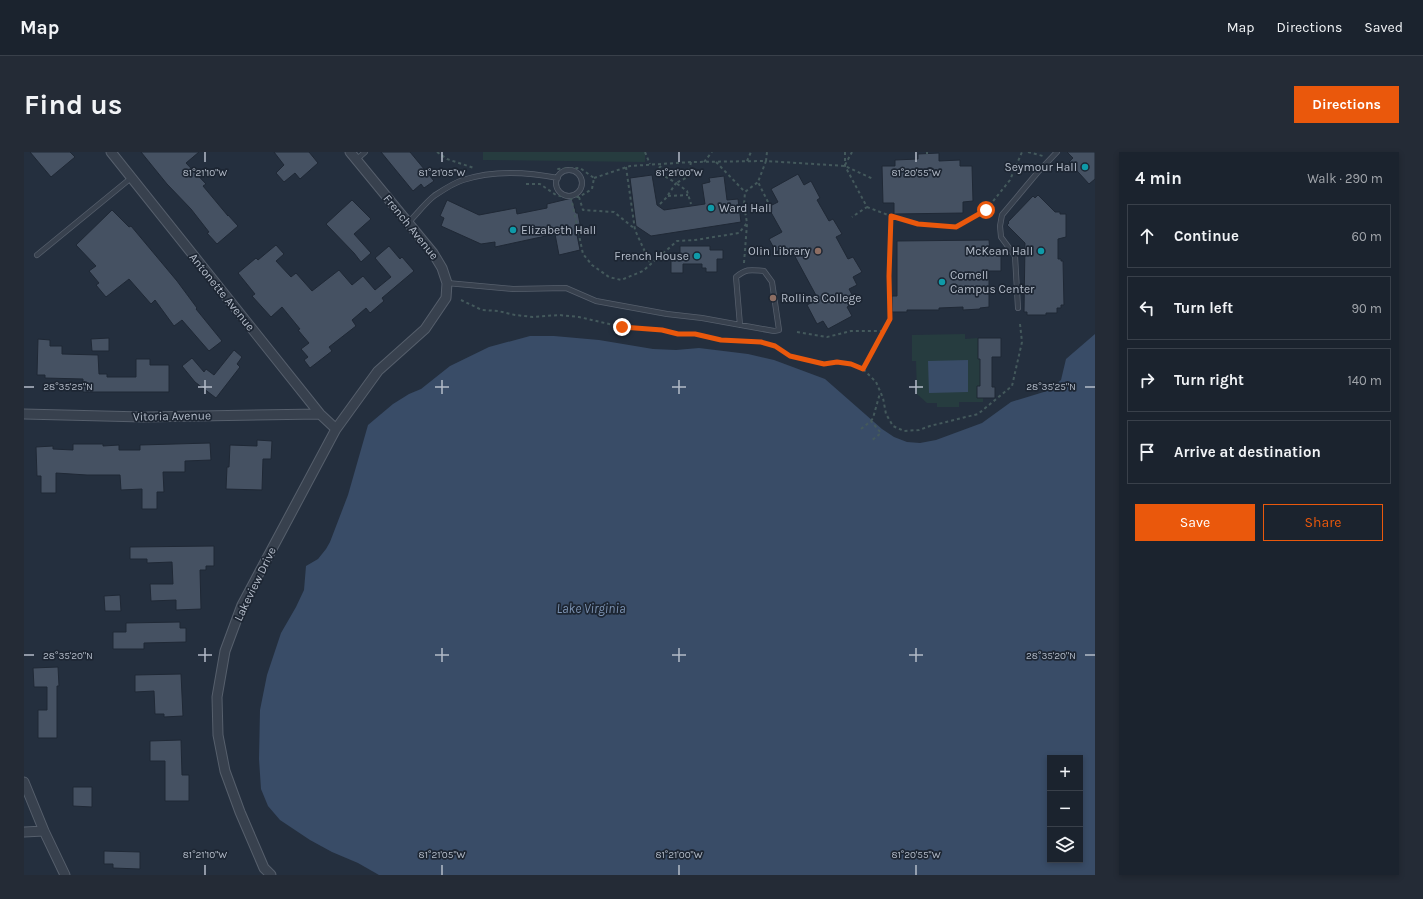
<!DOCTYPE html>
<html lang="en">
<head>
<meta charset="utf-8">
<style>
	:root { --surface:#1b232e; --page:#242b36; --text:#f1f3f6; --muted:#a0a4aa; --line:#39404a; --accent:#ea580c }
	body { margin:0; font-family:Karla,sans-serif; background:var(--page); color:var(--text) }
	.controls { position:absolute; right:12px; bottom:12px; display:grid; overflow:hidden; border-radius:0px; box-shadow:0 2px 6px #0003 }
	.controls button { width:36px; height:36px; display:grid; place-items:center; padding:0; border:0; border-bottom:1px solid var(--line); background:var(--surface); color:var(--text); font:20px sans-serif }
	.stop { position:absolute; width:12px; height:12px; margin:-9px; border:3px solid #ea580c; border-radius:50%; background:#fff }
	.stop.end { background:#ea580c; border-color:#fff; box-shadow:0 1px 4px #0008 }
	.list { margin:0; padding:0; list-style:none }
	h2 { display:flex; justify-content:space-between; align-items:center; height:52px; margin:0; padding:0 16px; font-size:17px }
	h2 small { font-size:13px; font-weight:400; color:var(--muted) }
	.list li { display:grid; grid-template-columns:26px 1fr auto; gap:12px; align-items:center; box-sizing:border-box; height:64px; margin:0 8px 8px; padding:0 8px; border:1px solid var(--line); border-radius:0px }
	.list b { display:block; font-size:15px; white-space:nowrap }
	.list em { font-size:13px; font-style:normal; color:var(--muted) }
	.actions { display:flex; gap:8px; padding:12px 16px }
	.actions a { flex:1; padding:9px 0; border:1px solid var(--accent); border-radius:0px; text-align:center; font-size:14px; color:var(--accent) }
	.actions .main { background:var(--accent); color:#fff }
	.icon { flex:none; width:22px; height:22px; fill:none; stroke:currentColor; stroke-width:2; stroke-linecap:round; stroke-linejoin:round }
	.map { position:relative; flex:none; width:1071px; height:723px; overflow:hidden; border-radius:0px }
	header { display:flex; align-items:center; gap:24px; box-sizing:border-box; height:56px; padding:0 20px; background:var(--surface); border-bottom:1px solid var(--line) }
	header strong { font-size:19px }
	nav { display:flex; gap:22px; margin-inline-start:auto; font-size:14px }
	.intro { display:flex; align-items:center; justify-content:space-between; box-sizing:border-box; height:96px; padding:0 24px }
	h1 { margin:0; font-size:28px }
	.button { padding:10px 18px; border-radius:0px; background:var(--accent); color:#fff; font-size:14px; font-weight:700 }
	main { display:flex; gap:24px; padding:0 24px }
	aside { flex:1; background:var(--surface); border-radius:0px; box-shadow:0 2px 6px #0003 }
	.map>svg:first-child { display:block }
</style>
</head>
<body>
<header>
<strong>Map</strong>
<nav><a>Map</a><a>Directions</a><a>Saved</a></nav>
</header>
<div class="intro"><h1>Find us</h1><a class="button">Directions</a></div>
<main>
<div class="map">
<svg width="1071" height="723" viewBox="0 0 1071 723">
	<rect width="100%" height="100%" fill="#242f3e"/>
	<path fill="#263c3f" d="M459,0H621V10L459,8Z
		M941,182V187L954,186V206L956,207V234H953V246H959V250H935V255H913V251H903L893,242L892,209H888V183Z"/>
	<path fill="#394c67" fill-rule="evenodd" d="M1071,182V723H355L334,711L308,700L286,688L256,668L244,654L237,637L235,607L236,558L243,523L257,481L272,455L280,438L282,414L294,407L302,397L306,390L324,343L344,273L369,252L385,242L397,237L426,214L465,195L506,184H530L575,188L629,197L652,198L675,196L724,202L750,208L801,227L858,277L870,285L883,290L896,291L912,288L958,271L987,250L1023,239L1037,228L1042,207ZM1026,606H1056V708H1026Z
		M944,208V240L905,241L904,209Z"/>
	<path fill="#455162" stroke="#1f2835" d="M6,0H46L51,5L27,25Z
		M117,0H175L162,11L182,32L179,34L204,64V63L214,74L193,92L183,81L185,80L167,57L143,32Z
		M250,0H285L294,11L276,27L271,21L260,30L252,21L260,13Z
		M357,0H386L410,29L400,36L397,32L389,39Z
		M1043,0H1071V27L1065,32L1045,10L1049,6Z
		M915,1V9L936,8V14H948L949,49L939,50V61L870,62V51H859L858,14H871V8L894,7V2Z
		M774,22L780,33L787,29L796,46L793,48L805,69L809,67L818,82L812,85L824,107L829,105L838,120L829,125L833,133L825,137L832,150L823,155L828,164L804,177L799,169L793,172L783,153L794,147L768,99L764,101L761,95L752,100L745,87L758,80L744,55L754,50L747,37Z
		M628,23L633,53L640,58L681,52L678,32L686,30L685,26L700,24L703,48L714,47L717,70L627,84L612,74L606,26Z
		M1014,43L1031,60H1036V62H1042V85L1034,87V107H1037V109H1039L1040,153H1037V156H1033V161H1022V163H1003V160H1000L1001,91L983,73L985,71L984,70L1009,44L1011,46Z
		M548,46L552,61H554L556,72L551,73L556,98L535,103L531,82L471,95V90L457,92L417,74L420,66L416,64L423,48L455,63L492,56L493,62L523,56V52Z
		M328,48L347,67L330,82L347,101L337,110L330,101L302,72Z
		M88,58L105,75L107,74L153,129L173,156L172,157L198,189L185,199L158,168L150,174L131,148L127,152L105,127L82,145L72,133L75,131L65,119L72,114L52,93Z
		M965,88L966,102H977V119H965V155L956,156V157L939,158V155L915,156V158H883V160H868V144H873V89Z
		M252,93L260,102L252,109L267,125L272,121L288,139L315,118L328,133L339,124L351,138L367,125L351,106L365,94L376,107L378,105L390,119L358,146L360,149L346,161L342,156L328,168L332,174L305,195L308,199L286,216L280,208L284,205L277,197L285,191L274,178L276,177L258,155L247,165L228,144L231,142L214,121L232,106L234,108Z
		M656,94H686V98H699V107H693V120H682V116H678V112H659V121H647V101H656Z
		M85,186V199H68L67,187Z
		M954,186H977V205H968V235H971V246H953V234H956V207H954Z
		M14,187L26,188V194H38V202L74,203L75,222H83V225H112V207H126V213H145V240H59V227L21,226V223H13Z
		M210,198L218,205L213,212L216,215L192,246L171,230L158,214L168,206L180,220L182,217L190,223Z
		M233,288L248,289L247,307H239L238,338L202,337L203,315H205L206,293L233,294Z
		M186,291L187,308L161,309V320H139L140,340H133V357H118V337L97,338L96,323H63L32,321V341H17V324H13L12,295L29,294V297L49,298V292H79V294L95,293V298H116V293Z
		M190,394V414H182V418H176L177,457L152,458V448L127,449L126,432H149L148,410L123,411V407H106V395Z
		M96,443L97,459H81L80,444Z
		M156,470V476H162V490L120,491V497H89V480H102V471Z
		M34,515L35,534H33V586H14V558H23V535H10L9,516Z
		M157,522L159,564L140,565V562H131L130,539L111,540V523Z
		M157,588L158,623H165V649H141V609H126V589Z
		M49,635H68V655L49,654Z
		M80,699L116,700V717L89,716V712H80Z"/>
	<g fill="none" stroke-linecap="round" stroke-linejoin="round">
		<g stroke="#565f6c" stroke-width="6">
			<path id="service" d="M332,8L341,0
				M532 31a13 13 0 1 1 26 0a13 13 0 1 1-26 0Z
				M384,71C393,62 401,51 410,44C419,38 429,31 439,28C469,18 504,20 534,26
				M13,103L107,26
				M423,131L489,137L542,136L572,149L643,162L678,166L750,179L755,178L748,130L740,119C727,118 723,116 712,125L716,173
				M994,156L991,104L977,85L976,74L978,63L1014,20L1033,0"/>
		</g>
		<g stroke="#565f6c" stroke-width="11">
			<path id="minor" d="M87,0L296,262L312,277
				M0,262L119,265L296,262
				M0,630L20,679L41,723
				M0,680L20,679
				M247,723L240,716L216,660L201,619L194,583L193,545L201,499L218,453L312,277L354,219L401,177L422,146L423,131L418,116L409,101L326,0"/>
		</g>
		<path stroke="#44595c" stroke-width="2" stroke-dasharray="3 3" stroke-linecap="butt" d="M413,0L423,7L450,16
			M621,0L626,12
			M821,0V14L843,55L828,65
			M903,0V2
			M1004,0L1019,4
			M723,9L727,0
			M667,10L664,25L652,31L663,39L667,52
			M680,10L688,0
			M692,10L721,40
			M821,13L828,0
			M602,15L611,78L627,113
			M570,26L606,14L667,10L742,9L743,0
			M502,32H516L532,43L540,45H555L568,37L570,26L556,16L532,17
			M644,44L664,43
			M547,45L559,102L568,113L585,125L597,128L619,119L653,89L671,88L715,81L723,71L720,53L721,40L734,30
			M555,45L559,58L590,60L611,77
			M744,50L734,30L742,9L821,14L849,27
			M636,52L642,46L652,31L632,19L639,12
			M843,55L872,66L894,72L933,75L962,58L986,28L998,0
			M720,111L723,72
			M437,148L458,158L474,159L491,163L509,165L535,163L555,165L598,175L638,177L654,182H671L697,188L737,190L751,194L767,204L800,212L813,210L827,212L839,217L852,230L859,246L862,262L869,274L880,279L895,278L906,274L954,262L988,234L998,190L996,172
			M773,180L803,185L827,179H858L866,167L865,124L867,64
			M839,217L858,179
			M847,269L849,266L856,241
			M837,277L847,269L857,281L847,289"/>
		<use href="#service" stroke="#38414e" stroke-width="4.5"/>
		<use href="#minor" stroke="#38414e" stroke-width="9"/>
	</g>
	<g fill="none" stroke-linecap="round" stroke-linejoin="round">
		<path stroke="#ea580c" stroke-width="5" d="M598,175L638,178L654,182H671L697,188L737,190L751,194L766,204L800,212L813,210L827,212L839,217L866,167L865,124L867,64L894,72L932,75L962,58"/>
	</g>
	<path fill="none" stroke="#b4bcc9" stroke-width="1.5" d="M181,0V10M418,0V10M655,0V10M892,0V10M181,228V242M418,228V242M655,228V242M892,228V242M0,235H10M174,235H188M411,235H425M648,235H662M885,235H899M1061,235H1071M181,496V510M418,496V510M655,496V510M892,496V510M0,503H10M174,503H188M411,503H425M648,503H662M885,503H899M1061,503H1071M181,713V723M418,713V723M655,713V723M892,713V723"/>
	<g fill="#0f9aa8" stroke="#1d2633" stroke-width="1.5">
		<circle cx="1061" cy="15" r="4"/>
		<circle cx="687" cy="56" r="4"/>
		<circle cx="489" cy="78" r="4"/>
		<circle cx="1017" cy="99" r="4"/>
		<circle cx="673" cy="104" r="4"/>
		<circle cx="918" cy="130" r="4"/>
	</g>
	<g fill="#8d6e63" stroke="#1d2633" stroke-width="1.5">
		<circle cx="794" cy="99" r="4"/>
		<circle cx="749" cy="146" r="4"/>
	</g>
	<g text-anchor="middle" stroke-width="3.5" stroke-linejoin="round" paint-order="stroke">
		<g font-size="12" fill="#b4bcc9" stroke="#1d2633" text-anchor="end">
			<text x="1053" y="19">Seymour Hall</text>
			<text x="695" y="60" text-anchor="start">Ward Hall</text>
			<text x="497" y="82" text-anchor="start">Elizabeth Hall</text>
			<text x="786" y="103">Olin Library</text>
			<text x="1009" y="103">McKean Hall</text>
			<text x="665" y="108">French House</text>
			<text x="926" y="127" text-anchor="start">Cornell<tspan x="926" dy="14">Campus Center</tspan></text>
			<text x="757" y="150" text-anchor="start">Rollins College</text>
		</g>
		<g font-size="12" fill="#b4bcc9" stroke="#1d2633">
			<text transform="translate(387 75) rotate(51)" y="4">French Avenue</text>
			<text transform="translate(198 140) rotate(51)" y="4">Antonette Avenue</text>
			<text transform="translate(148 264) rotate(-1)" y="4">Vitoria Avenue</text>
			<text transform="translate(231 432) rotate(-64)" y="4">Lakeview Drive</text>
		</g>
		<g font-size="13" font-style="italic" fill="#7c92b1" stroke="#1d2633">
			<text x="567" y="461">Lake Virginia</text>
		</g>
	</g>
	<g font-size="10" text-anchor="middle" fill="#b4bcc9" stroke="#1d2633" stroke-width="3.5" stroke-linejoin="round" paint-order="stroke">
		<text x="181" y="24">81°21'10"W</text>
		<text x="418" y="24">81°21'05"W</text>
		<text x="655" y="24">81°21'00"W</text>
		<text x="892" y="24">81°20'55"W</text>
		<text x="44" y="238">28°35'25"N</text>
		<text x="1027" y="238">28°35'25"N</text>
		<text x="44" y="507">28°35'20"N</text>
		<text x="1027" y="507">28°35'20"N</text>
		<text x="181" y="706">81°21'10"W</text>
		<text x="418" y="706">81°21'05"W</text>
		<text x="655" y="706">81°21'00"W</text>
		<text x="892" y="706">81°20'55"W</text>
	</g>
</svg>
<div class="controls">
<button>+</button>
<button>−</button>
<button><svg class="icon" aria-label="layers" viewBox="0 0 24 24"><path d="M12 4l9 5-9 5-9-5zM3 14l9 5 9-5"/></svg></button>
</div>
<div class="stop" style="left:962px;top:58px"></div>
<div class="stop end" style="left:598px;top:175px"></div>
</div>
<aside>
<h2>4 min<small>Walk · 290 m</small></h2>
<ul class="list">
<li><svg class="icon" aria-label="ahead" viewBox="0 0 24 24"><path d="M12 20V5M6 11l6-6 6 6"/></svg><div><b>Continue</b></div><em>60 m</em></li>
<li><svg class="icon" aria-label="left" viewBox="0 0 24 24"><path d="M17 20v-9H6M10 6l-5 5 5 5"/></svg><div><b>Turn left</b></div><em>90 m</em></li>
<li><svg class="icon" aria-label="right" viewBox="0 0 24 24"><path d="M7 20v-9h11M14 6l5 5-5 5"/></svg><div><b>Turn right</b></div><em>140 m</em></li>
<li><svg class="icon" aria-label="arrive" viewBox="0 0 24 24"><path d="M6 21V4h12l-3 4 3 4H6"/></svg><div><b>Arrive at destination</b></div></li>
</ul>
<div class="actions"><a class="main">Save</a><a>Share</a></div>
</aside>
</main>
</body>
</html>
